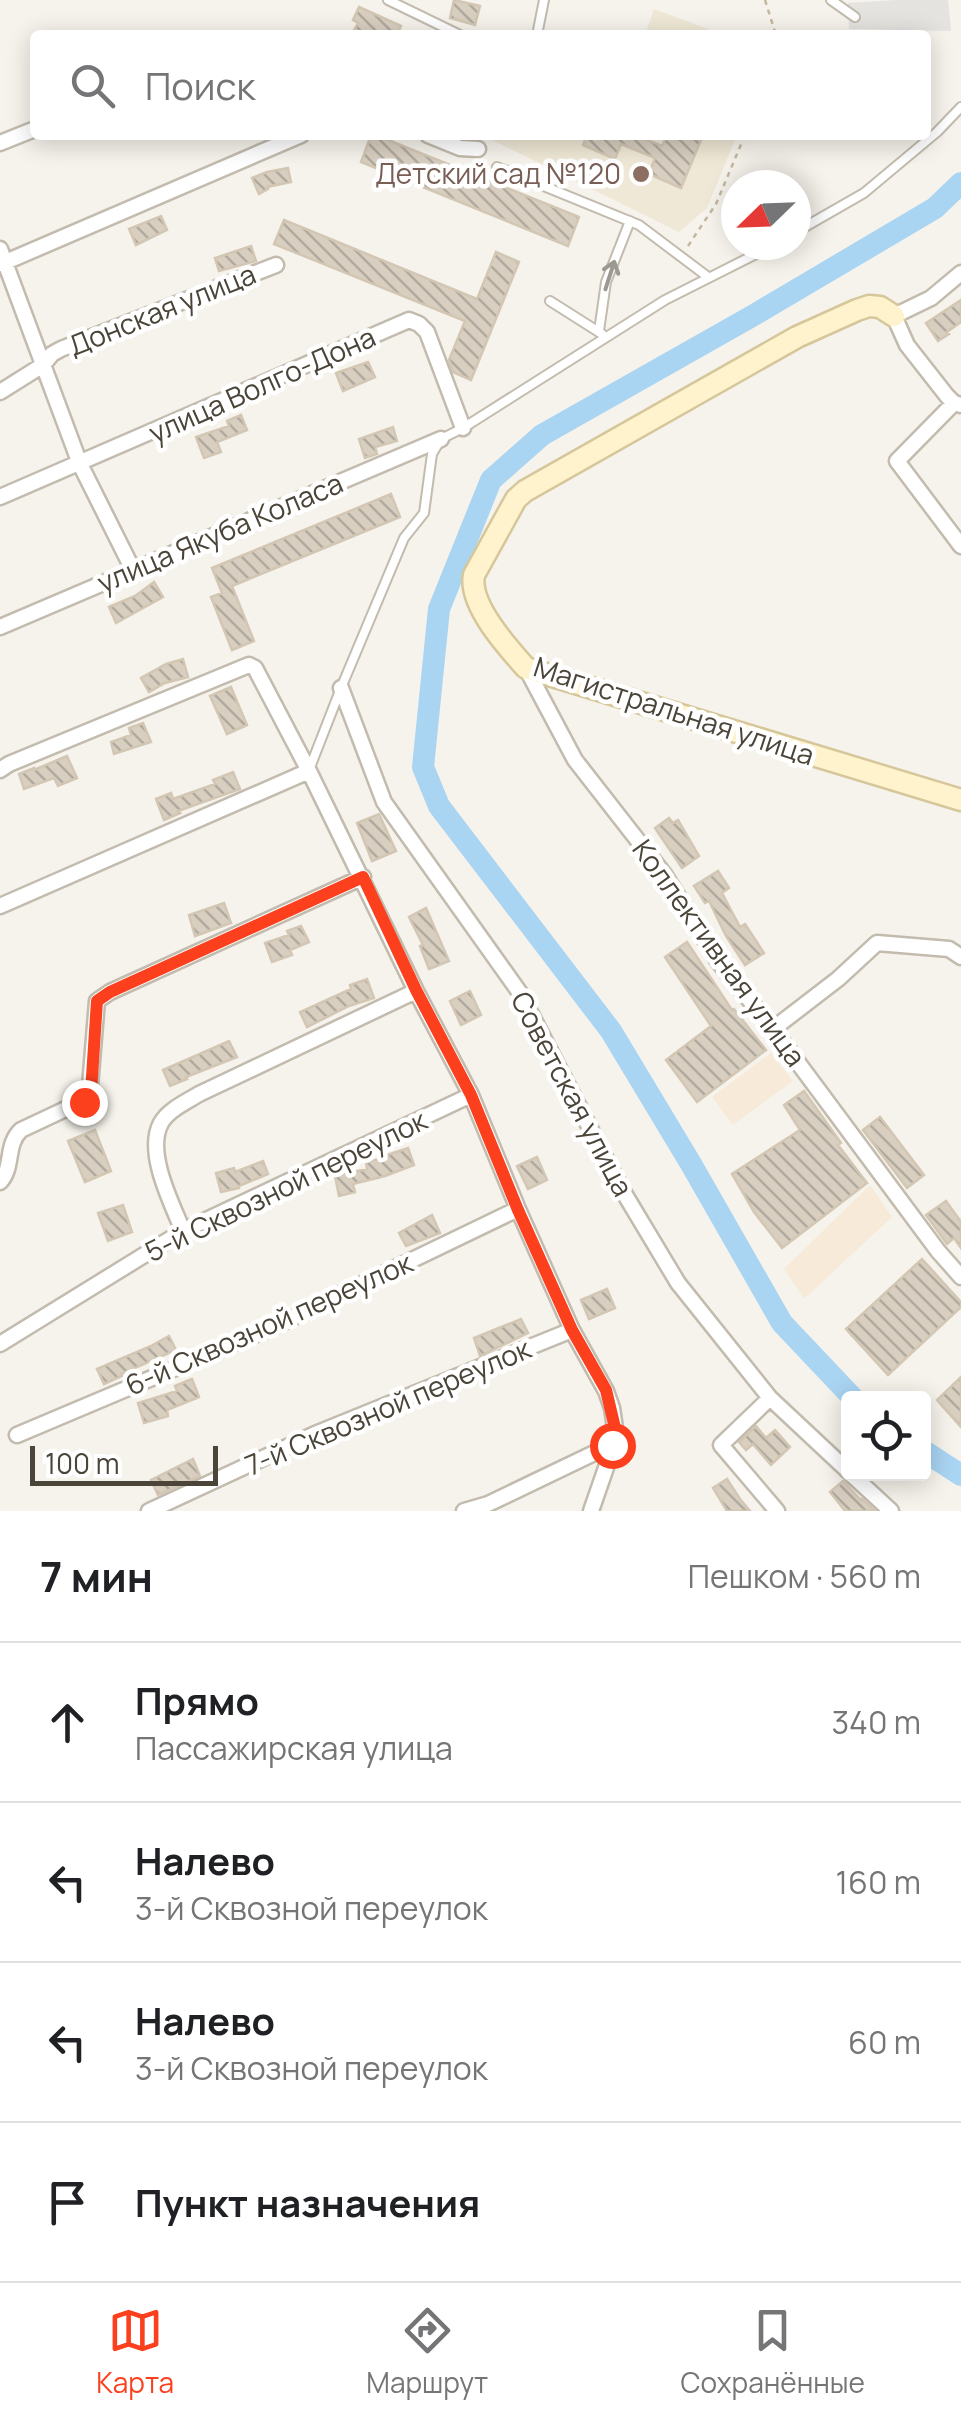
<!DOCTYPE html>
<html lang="ru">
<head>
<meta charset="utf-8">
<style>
	:root { --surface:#fff; --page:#f6f6f6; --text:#202124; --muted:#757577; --line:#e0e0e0; --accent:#fc3f1d }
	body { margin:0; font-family:Manrope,sans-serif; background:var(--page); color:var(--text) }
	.controls { position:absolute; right:30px; bottom:30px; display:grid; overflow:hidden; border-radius:10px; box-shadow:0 5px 25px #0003 }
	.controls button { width:90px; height:90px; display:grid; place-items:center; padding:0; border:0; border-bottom:2px solid var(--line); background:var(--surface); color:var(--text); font:50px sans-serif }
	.compass { position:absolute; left:721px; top:170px; width:90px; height:90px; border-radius:50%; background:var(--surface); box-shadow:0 5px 25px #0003; rotate:247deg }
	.scale { position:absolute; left:30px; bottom:25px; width:188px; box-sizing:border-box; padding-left:10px; border:5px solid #4b4439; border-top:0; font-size:28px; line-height:35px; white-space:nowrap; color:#4b4439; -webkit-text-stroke:8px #fff; paint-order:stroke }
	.stop { position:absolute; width:30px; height:30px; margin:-22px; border:8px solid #fc3f1d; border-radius:50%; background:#fff }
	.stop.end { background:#fc3f1d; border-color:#fff; box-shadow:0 2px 10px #0008 }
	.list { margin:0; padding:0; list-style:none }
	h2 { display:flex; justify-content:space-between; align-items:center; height:130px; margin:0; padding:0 40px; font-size:42px }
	h2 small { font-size:32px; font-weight:400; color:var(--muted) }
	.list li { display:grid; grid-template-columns:65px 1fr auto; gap:30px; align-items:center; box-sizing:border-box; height:160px; padding:0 40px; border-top:2px solid var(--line) }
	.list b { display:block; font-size:38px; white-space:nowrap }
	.list p { margin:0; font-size:32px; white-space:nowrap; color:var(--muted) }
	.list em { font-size:32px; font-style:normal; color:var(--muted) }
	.icon { flex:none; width:55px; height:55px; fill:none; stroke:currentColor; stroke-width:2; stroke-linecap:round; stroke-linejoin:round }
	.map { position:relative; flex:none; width:961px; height:1511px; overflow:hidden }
	.search { position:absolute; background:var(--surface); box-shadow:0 5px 25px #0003; left:30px; right:30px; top:30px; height:110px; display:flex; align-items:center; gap:25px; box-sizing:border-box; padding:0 35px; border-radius:10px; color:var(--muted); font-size:38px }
	.sheet { height:770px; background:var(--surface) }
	nav { display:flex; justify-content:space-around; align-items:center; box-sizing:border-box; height:140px; border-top:2px solid var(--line); background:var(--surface); font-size:28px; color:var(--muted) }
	nav a { display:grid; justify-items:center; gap:5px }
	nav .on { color:var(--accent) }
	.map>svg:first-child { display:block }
</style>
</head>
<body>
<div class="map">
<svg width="961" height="1511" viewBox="0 0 961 1511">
	<defs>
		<pattern id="building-back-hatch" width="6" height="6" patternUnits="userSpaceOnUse" patternTransform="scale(2.5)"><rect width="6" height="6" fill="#d8cfc1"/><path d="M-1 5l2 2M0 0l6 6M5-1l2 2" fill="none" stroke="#b1aa9e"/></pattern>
	</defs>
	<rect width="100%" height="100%" fill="#f6f3ec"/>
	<path fill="#f7ead8" d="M771,1053L793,1081L733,1125L712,1097Z
		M870,1185L892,1217L804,1299L784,1269Z"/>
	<path fill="#efe8d6" d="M654,9L724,35H645Z
		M491,135H737L707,208L679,232L490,139Z"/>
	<path fill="#e5e3e0" d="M896,0H948L951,31L849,29L848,3Z"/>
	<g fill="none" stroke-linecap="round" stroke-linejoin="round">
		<path stroke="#a9d4f2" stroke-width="22" d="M853,1398L782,1323L691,1164L611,1031L439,806L423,767L439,609L491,480L542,435L754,315L935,208L961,183
			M924,1451L961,1475"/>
	</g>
	<path fill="url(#building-back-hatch)" stroke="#d3c7b4" stroke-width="2.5" d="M454,0L480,6L475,25L450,18Z
		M359,7L401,26L397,35H358L353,32L358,23L353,20Z
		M371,135H376L579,217L568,246L361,162Z
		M587,135H635L662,146L667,135H703L681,188L649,174L655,158L621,144L615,159L583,145Z
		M288,168L291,182L267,187L268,189L259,194L252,178L267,172Z
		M161,216L167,230L136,245L129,229Z
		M284,220L477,299L496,252L519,262L471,380L453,372L449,360L465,321L274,244Z
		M251,246L256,261L219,271L215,258Z
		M961,300V322L947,332L949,334L938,341L926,323Z
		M368,362L375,377L343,391L336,373Z
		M241,415L247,430L217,442L221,452L204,458L196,437L229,426L227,421Z
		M393,427L397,441L375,447L377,454L365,458L359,439Z
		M391,494L400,517L232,586L254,641L232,650L211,597L222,593L212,568Z
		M154,582L163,597L116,623L109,607L135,596Z
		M183,659L188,677L165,683L149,692L141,678L166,664Z
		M231,687L247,725L227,734L210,696Z
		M143,723L151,742L114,754L111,742L131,735L129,728Z
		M67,756L77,778L58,786L54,778L24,789L19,774L34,768V770Z
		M233,772L240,789L178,811L180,813L164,820L156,799L171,793L173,799L215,784L213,780Z
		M379,814L396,851L372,861L357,823Z
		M669,818L673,823L678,820L699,856L682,868L655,828Z
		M718,871L729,888L722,893L740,927L745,924L764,953L745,965L726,936L709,901L705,903L694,886Z
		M224,903L231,923L195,936L189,915Z
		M426,908L449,961L429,969L420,946L423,945L409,917Z
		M301,926L309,942L290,950L292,955L272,962L265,943L289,935L287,931Z
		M687,942L732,1010L734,1009L766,1050L697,1102L666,1060L711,1026L665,957Z
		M367,979L374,998L349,1006L307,1027L300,1012L351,989L350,985Z
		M470,991L481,1015L461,1025L450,1001Z
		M229,1041L237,1057L186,1077L187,1079L170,1086L163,1070Z
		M804,1091L841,1143L838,1145L867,1183L782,1248L754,1212L732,1174L800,1130L784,1105Z
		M880,1117L924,1175L907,1188L863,1130Z
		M95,1130L111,1171L85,1182L68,1141Z
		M408,1148L414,1165L385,1176L353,1184L355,1192L339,1196L335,1176L367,1169L366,1162L388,1157L387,1155Z
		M537,1157L547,1180L528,1189L517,1166Z
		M263,1161L268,1174L239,1186V1188L221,1192L216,1173L234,1168L235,1172Z
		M946,1201L961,1222V1248L954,1238L947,1244L926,1215Z
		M123,1205L132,1232L108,1241L98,1213Z
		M432,1215L440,1233L406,1246L399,1233Z
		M922,1259L961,1302V1307L888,1375L846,1329Z
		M607,1289L615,1308L589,1319L581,1300Z
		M521,1319L528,1333L480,1356L474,1338Z
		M169,1336L176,1350L121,1374L122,1376L104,1384L97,1369L151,1346Z
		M961,1377V1427L937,1400Z
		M192,1379L199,1397L167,1410L168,1416L144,1423L138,1403L177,1391L175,1386Z
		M756,1426L766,1438L775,1430L790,1447L771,1465L753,1444L746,1450L739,1442Z
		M193,1459L200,1476L158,1495L151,1480Z
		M727,1479L740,1499L750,1511H727L713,1488Z
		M843,1481L861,1500L862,1499L875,1511H845L830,1492Z"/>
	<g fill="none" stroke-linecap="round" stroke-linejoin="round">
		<g stroke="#c2bbae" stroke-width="12">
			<path id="lane" d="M388,0L460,35
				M831,0L855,17
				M537,35L544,0
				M497,167L639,225L708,277
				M796,232L864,193L937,132L961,107
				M550,301L602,334
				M599,331L606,282L630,221
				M309,770L341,688L404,538L424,513L432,454L441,439L463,428L665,300L774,245"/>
		</g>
		<g stroke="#c2bbae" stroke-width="19">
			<path id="street" d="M428,135L460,148L478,149
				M0,143L35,129
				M0,249L80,464L133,570
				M1,264L301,135
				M961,273L931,298L894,316L907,345L947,396L954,403L961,405
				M0,392L43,365L52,354L61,349L276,265
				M954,403L897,461L961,546
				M0,497L409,320L419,324L427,332L463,428
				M0,627L441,439
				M526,668L575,760L664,874L718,961L773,1029L938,1251L961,1277
				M341,688L384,802L520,993L621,1188L678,1283L770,1398L848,1471
				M0,770L9,764L244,667L249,665L255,668L309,771L416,991L471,1095L518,1209L572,1330L606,1391L612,1408L615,1428L608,1462L591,1511
				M0,906L309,771
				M773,1029L838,979L877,943L949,949L961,957
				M0,1182C14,1167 5,1145 21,1130L89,1098L97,1001L110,992L363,877
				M183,1231C172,1204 145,1152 161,1123C168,1110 186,1102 199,1094L416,991
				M0,1344L183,1231L471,1095
				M770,1398L721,1445L777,1511
				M17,1435L275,1326L518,1209
				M851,1474L891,1511
				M149,1511L315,1434L572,1330
				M464,1511L488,1504L611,1445"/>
		</g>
		<g stroke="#d6c79b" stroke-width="25">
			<path id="secondary" d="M894,316L880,307L869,306L857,310L797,337L525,491L516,499L474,575C468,604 508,648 526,668L961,800"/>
		</g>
		<path stroke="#c4b79f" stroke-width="2.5" stroke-dasharray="5 5" stroke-linecap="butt" d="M765,0L776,35
			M688,246L716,204L745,135"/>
		<use href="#lane" stroke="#fff" stroke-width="8"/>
		<use href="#street" stroke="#fff" stroke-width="14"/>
		<use href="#secondary" stroke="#fff3cd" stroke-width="20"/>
	</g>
	<defs><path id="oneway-shaft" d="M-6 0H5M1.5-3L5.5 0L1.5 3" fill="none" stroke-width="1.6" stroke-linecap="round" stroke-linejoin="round" transform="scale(2.5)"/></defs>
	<use stroke="#9c9892" href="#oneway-shaft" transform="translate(610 275) rotate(-72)"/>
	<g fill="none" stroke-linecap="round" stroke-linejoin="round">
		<path stroke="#fc3f1d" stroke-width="12" d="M84,1102L89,1098L91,1092L97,1001L110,992L363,877L416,990L471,1095L518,1210L572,1330L606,1390L615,1428L612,1445"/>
	</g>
	<circle fill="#8d6e63" stroke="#fff" stroke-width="4" cx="641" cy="174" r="10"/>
	<g text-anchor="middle" stroke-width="9" stroke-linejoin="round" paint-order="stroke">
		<g font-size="28" fill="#785e54" stroke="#fff" text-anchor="end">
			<text x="621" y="184">Детский сад №120</text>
		</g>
		<g font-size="28" fill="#4b4439" stroke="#fff">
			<text transform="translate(162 310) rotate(-22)" y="10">Донская улица</text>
			<text transform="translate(262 385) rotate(-24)" y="10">улица Волго-Дона</text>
			<text transform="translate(220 533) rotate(-23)" y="10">улица Якуба Коласа</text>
			<text transform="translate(674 711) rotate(18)" y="10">Магистральная улица</text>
			<text transform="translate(719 953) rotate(54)" y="10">Коллективная улица</text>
			<text transform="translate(572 1094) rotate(62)" y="10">Советская улица</text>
			<text transform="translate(286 1186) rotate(-26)" y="10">5-й Сквозной переулок</text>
			<text transform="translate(269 1324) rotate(-24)" y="10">6-й Сквозной переулок</text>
			<text transform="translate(388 1407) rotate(-23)" y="10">7-й Сквозной переулок</text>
		</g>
	</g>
</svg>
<div class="controls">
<button><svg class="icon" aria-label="locate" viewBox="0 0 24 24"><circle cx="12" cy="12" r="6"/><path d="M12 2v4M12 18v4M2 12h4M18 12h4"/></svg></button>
</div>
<svg class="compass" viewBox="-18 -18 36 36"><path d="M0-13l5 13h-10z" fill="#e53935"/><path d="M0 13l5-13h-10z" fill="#757577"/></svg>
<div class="scale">100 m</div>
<div class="stop" style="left:612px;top:1445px"></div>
<div class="stop end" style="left:84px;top:1102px"></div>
<div class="search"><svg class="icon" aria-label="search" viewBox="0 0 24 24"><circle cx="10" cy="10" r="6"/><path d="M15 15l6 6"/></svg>Поиск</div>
</div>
<section class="sheet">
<h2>7 мин<small>Пешком · 560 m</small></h2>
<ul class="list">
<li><svg class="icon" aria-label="ahead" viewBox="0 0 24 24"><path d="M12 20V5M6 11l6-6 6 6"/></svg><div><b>Прямо</b><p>Пассажирская улица</p></div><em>340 m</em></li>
<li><svg class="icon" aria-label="left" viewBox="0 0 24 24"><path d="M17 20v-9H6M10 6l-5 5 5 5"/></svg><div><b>Налево</b><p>3-й Сквозной переулок</p></div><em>160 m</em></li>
<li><svg class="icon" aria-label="left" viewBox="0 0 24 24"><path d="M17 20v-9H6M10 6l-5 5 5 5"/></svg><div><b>Налево</b><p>3-й Сквозной переулок</p></div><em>60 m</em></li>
<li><svg class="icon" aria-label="arrive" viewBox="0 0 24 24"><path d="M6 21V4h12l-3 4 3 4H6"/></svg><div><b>Пункт назначения</b></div></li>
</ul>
</section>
<nav>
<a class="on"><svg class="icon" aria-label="map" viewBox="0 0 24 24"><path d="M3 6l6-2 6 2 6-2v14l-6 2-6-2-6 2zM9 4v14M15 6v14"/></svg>Карта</a>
<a><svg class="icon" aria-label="directions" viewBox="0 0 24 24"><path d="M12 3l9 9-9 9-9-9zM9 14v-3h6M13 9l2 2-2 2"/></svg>Маршрут</a>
<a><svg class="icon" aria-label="saved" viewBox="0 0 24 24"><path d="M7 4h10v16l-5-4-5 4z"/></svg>Сохранённые</a>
</nav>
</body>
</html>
